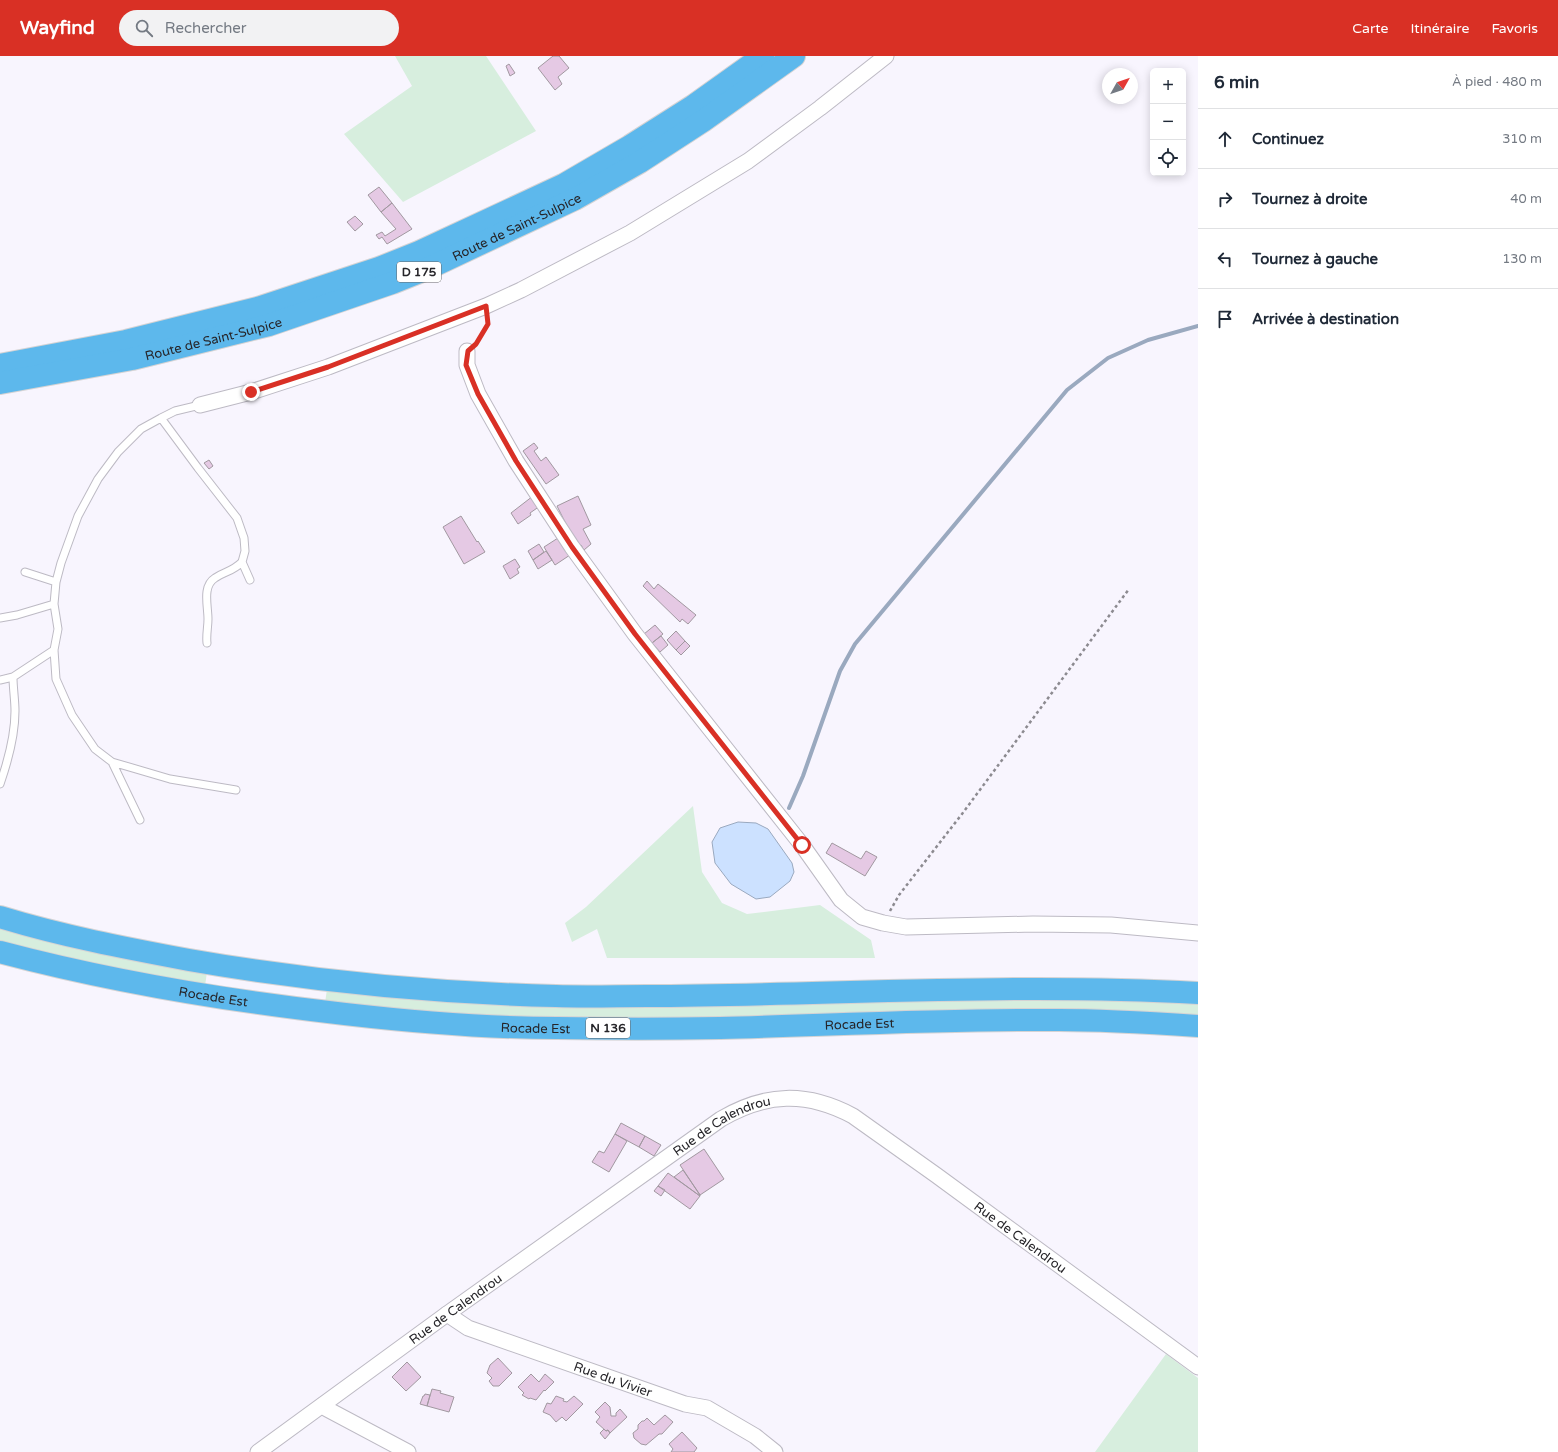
<!DOCTYPE html>
<html lang="fr">
<head>
<meta charset="utf-8">
<style>
	:root { --surface:#fff; --page:#f2f2f3; --text:#1f2937; --muted:#747a83; --line:#e0e1e3; --accent:#d93025 }
	body { margin:0; font-family:"Varela Round",sans-serif; background:var(--page); color:var(--text) }
	.controls { position:absolute; right:12px; top:12px; display:grid; overflow:hidden; border-radius:6px; box-shadow:0 2px 10px #0003 }
	.controls button { width:36px; height:36px; display:grid; place-items:center; padding:0; border:0; border-bottom:1px solid var(--line); background:var(--surface); color:var(--text); font:20px sans-serif }
	.compass { position:absolute; left:1102px; top:12px; width:36px; height:36px; border-radius:50%; background:var(--surface); box-shadow:0 2px 10px #0003; rotate:50deg }
	.stop { position:absolute; width:12px; height:12px; margin:-9px; border:3px solid #d93025; border-radius:50%; background:#fff }
	.stop.end { background:#d93025; border-color:#fff; box-shadow:0 1px 4px #0008 }
	.list { margin:0; padding:0; list-style:none }
	h2 { display:flex; justify-content:space-between; align-items:center; height:52px; margin:0; padding:0 16px; font-size:17px }
	h2 small { font-size:13px; font-weight:400; color:var(--muted) }
	.list li { display:grid; grid-template-columns:26px 1fr auto; gap:12px; align-items:center; box-sizing:border-box; height:60px; padding:0 16px; border-top:1px solid var(--line) }
	.list b { display:block; font-size:15px; white-space:nowrap }
	.list em { font-size:13px; font-style:normal; color:var(--muted) }
	.icon { flex:none; width:22px; height:22px; fill:none; stroke:currentColor; stroke-width:2; stroke-linecap:round; stroke-linejoin:round }
	.map { position:relative; flex:none; width:1198px; height:1396px; overflow:hidden }
	header { display:flex; align-items:center; gap:24px; box-sizing:border-box; height:56px; padding:0 20px; background:var(--accent); color:#fff }
	header strong { font-size:19px }
	nav { display:flex; gap:22px; margin-inline-start:auto; font-size:14px }
	.search { width:280px; height:36px; background:var(--page); display:flex; align-items:center; gap:10px; box-sizing:border-box; padding:0 14px; border-radius:22px; color:var(--muted); font-size:15px }
	main { display:flex }
	aside { flex:1; background:var(--surface) }
	.map>svg:first-child { display:block }
</style>
</head>
<body>
<header>
<strong>Wayfind</strong>
<div class="search"><svg class="icon" aria-label="search" viewBox="0 0 24 24"><circle cx="10" cy="10" r="6"/><path d="M15 15l6 6"/></svg>Rechercher</div>
<nav><a>Carte</a><a>Itinéraire</a><a>Favoris</a></nav>
</header>
<main>
<div class="map">
<svg width="1198" height="1396" viewBox="0 0 1198 1396">
	<rect width="100%" height="100%" fill="#f8f5fe"/>
	<path fill="#d7eede" d="M395,0H486L536,75L403,146L344,78L412,30Z
		M693,750L702,816L722,847L747,858L820,849L871,884L875,902H607L597,873L572,886L565,867L586,851Z
		M0,872L207,916L205,930L144,919L0,887Z
		M327,933L1055,941L1198,946V961L658,963L489,961L325,947Z
		M1166,1298L1198,1322V1396H1095Z"/>
	<path fill="#cce1ff" stroke="#9aa9bf" d="M738,766L756,767L768,773L792,807L794,816L790,825L770,841L756,843L731,828L715,807L712,786L720,772Z"/>
	<g fill="none" stroke-linecap="round" stroke-linejoin="round">
		<path stroke="#9aa9bf" stroke-width="4" d="M789,752L803,720L840,615L855,588L1067,334L1108,302L1148,284L1198,270"/>
	</g>
	<path fill="#e5c9e4" stroke="#a198a0" d="M553,0H559L569,12L558,21L562,28L555,34L538,12Z
		M509,8L515,17L510,20L506,10Z
		M379,131L392,147L381,156L368,139Z
		M392,147L412,173L387,188L382,181L379,183L376,179L382,176L385,180L396,173L381,156Z
		M355,160L363,168L355,175L347,166Z
		M534,387L538,392L534,395L541,405L546,401L559,419L546,428L523,395Z
		M209,404L213,410L209,413L204,407Z
		M533,440L540,450L530,457L531,459L518,468L511,457Z
		M578,440L591,469L583,473L591,488L584,494L581,489L578,490L574,484L557,450Z
		M461,460L477,486L478,485L485,496L464,508L443,471Z
		M558,482L570,499L555,509L544,491Z
		M539,488L544,496L533,504L528,495Z
		M546,495L552,504L538,513L533,504Z
		M515,503L520,511L517,513L519,517L510,523L503,510Z
		M647,525L654,533L658,528L696,559L688,568L682,563L680,566L643,530Z
		M655,569L663,578L652,587L644,578Z
		M676,575L685,585L676,594L667,584Z
		M661,580L668,589L660,596L652,587Z
		M685,585L690,590L681,599L676,594Z
		M832,787L861,803L866,795L877,801L865,820L826,797Z
		M621,1067L645,1080L639,1091L615,1078Z
		M615,1078L627,1085L609,1116L592,1106L599,1095L604,1097Z
		M645,1080L661,1089L654,1100L639,1091Z
		M704,1093L724,1123L700,1139L680,1109Z
		M683,1114L700,1139V1140L674,1121Z
		M668,1117L700,1140L690,1153L658,1130Z
		M658,1130L665,1134L661,1140L654,1135Z
		M498,1302L512,1317L499,1330H493L489,1325L492,1322L487,1317L490,1309Z
		M407,1306L421,1321L406,1335L392,1321Z
		M531,1318L539,1326L545,1318L554,1326L545,1335L544,1334L536,1344L530,1342L529,1343L522,1339L524,1337L518,1331Z
		M432,1333L441,1335L440,1337L454,1341L449,1356L427,1350Z
		M425,1338L430,1339L427,1350L420,1348L423,1340H424Z
		M556,1340L564,1343L563,1345L567,1346L574,1340L583,1348L566,1365L562,1361L556,1366L550,1359L543,1356L547,1347L551,1348Z
		M605,1346L610,1351L611,1360H616V1357L620,1353L627,1361L610,1377L608,1374L606,1375L596,1366L600,1361L595,1356Z
		M665,1359L673,1366L662,1378H659L646,1389L641,1388L634,1382L633,1377L638,1373V1369L642,1365H644L647,1362L654,1369Z
		M604,1373L606,1375L608,1374L610,1377L605,1383L600,1377Z
		M682,1376L697,1392L694,1396H671L673,1393L669,1388Z"/>
	<g fill="none" stroke-linecap="round" stroke-linejoin="round">
		<g stroke="#bdbac4" stroke-width="9">
			<path id="lane" d="M200,349L175,355L161,362L198,412L237,462L244,482L245,495L242,506L250,524
				M25,516L56,526
				M0,562L17,559L54,548
				M207,587C206,579 208,571 208,563C208,550 202,530 215,522C225,515 232,516 242,506
				M0,624L13,621L54,594
				M112,706L170,723L236,734
				M0,728C8,705 15,680 15,655C15,644 13,632 13,621
				M140,764L112,706L95,693L72,659L56,623L54,594L58,573L54,548L56,526L61,507L78,460L98,423L118,396L141,373L161,362"/>
		</g>
		<g stroke="#bdbac4" stroke-width="17">
			<g id="street">
				<path d="M467,295V309L478,338L516,405L572,491L635,578L802,789L841,844L862,861L883,867L906,871L1033,868L1111,869L1198,877"/>
				<path d="M200,349L251,336L328,311L486,250L521,234L630,177L748,105L820,52L886,0"/>
				<path id="s1" d="M447,1258L468,1272L685,1348L707,1352L755,1380L775,1396"/>
				<path d="M323,1349L327,1353L408,1396"/>
				<path id="s2" d="M258,1396L447,1258L721,1063C766,1037 806,1035 853,1060L936,1119L1198,1311"/>
			</g>
		</g>
		<g stroke="#d4d3d4" stroke-width="24">
			<g id="highway">
				<path d="M0,309L126,285L261,251L379,212L419,196L563,129L630,90L693,50L763,0"/>
				<path id="s3" d="M0,327L132,303L269,269L392,227L427,213L575,143L640,106L703,65L794,0"/>
				<path d="M0,861C62,880 125,892 189,904C310,925 433,937 556,940C586,941 617,940 647,940C831,939 1014,927 1198,937"/>
				<path id="s4" d="M0,896C113,926 229,945 345,958C415,966 486,972 557,972C611,973 666,973 720,972C833,969 946,963 1059,964C1105,964 1152,967 1198,970"/>
			</g>
		</g>
		<path stroke="#8c8a90" stroke-width="2.5" stroke-dasharray="3 3" stroke-linecap="butt" d="M477,287L488,268L487,262
			M890,855L899,839L962,758L1129,533"/>
		<use href="#lane" stroke="#fff" stroke-width="7"/>
		<use href="#street" stroke="#fff" stroke-width="15"/>
		<use href="#highway" stroke="#5db8ec" stroke-width="22"/>
	</g>
	<g fill="none" stroke-linecap="round" stroke-linejoin="round">
		<path stroke="#d93025" stroke-width="5" d="M251,336L328,311L486,250L488,268L476,288L468,295L466,309L478,338L516,405L572,491L635,578L802,789"/>
	</g>
	<g text-anchor="middle" stroke-width="4" stroke-linejoin="round" paint-order="stroke">
		<g fill="#fff" stroke="#676669" stroke-width="1">
			<rect x="397" y="206" width="44" height="20" rx="3"/>
			<rect x="586" y="962" width="44" height="20" rx="3"/>
		</g>
		<g font-size="12" font-weight="bold" fill="#262529">
			<text x="419" y="220">D 175</text>
			<text x="608" y="976">N 136</text>
		</g>
		<g font-size="13" fill="#262529" stroke="#fff">
			<text dy="5" stroke="none"><textPath href="#s3" startOffset="542">Route de Saint-Sulpice</textPath></text>
			<text dy="5" stroke="none"><textPath href="#s3" startOffset="218">Route de Saint-Sulpice</textPath></text>
			<text dy="5" stroke="none"><textPath href="#s4" startOffset="218">Rocade Est</textPath></text>
			<text dy="5" stroke="none"><textPath href="#s4" startOffset="866">Rocade Est</textPath></text>
			<text dy="5" stroke="none"><textPath href="#s4" startOffset="542">Rocade Est</textPath></text>
			<text dy="5" stroke="none"><textPath href="#s2" startOffset="568">Rue de Calendrou</textPath></text>
			<text dy="5" stroke="none"><textPath href="#s2" startOffset="916">Rue de Calendrou</textPath></text>
			<text dy="5" stroke="none"><textPath href="#s2" startOffset="244">Rue de Calendrou</textPath></text>
			<text dy="5" stroke="none"><textPath href="#s1" startOffset="179">Rue du Vivier</textPath></text>
		</g>
	</g>
</svg>
<div class="controls">
<button>+</button>
<button>−</button>
<button><svg class="icon" aria-label="locate" viewBox="0 0 24 24"><circle cx="12" cy="12" r="6"/><path d="M12 2v4M12 18v4M2 12h4M18 12h4"/></svg></button>
</div>
<svg class="compass" viewBox="-18 -18 36 36"><path d="M0-13l5 13h-10z" fill="#e53935"/><path d="M0 13l5-13h-10z" fill="#747a83"/></svg>
<div class="stop" style="left:802px;top:789px"></div>
<div class="stop end" style="left:251px;top:336px"></div>
</div>
<aside>
<h2>6 min<small>À pied · 480 m</small></h2>
<ul class="list">
<li><svg class="icon" aria-label="ahead" viewBox="0 0 24 24"><path d="M12 20V5M6 11l6-6 6 6"/></svg><div><b>Continuez</b></div><em>310 m</em></li>
<li><svg class="icon" aria-label="right" viewBox="0 0 24 24"><path d="M7 20v-9h11M14 6l5 5-5 5"/></svg><div><b>Tournez à droite</b></div><em>40 m</em></li>
<li><svg class="icon" aria-label="left" viewBox="0 0 24 24"><path d="M17 20v-9H6M10 6l-5 5 5 5"/></svg><div><b>Tournez à gauche</b></div><em>130 m</em></li>
<li><svg class="icon" aria-label="arrive" viewBox="0 0 24 24"><path d="M6 21V4h12l-3 4 3 4H6"/></svg><div><b>Arrivée à destination</b></div></li>
</ul>
</aside>
</main>
</body>
</html>
